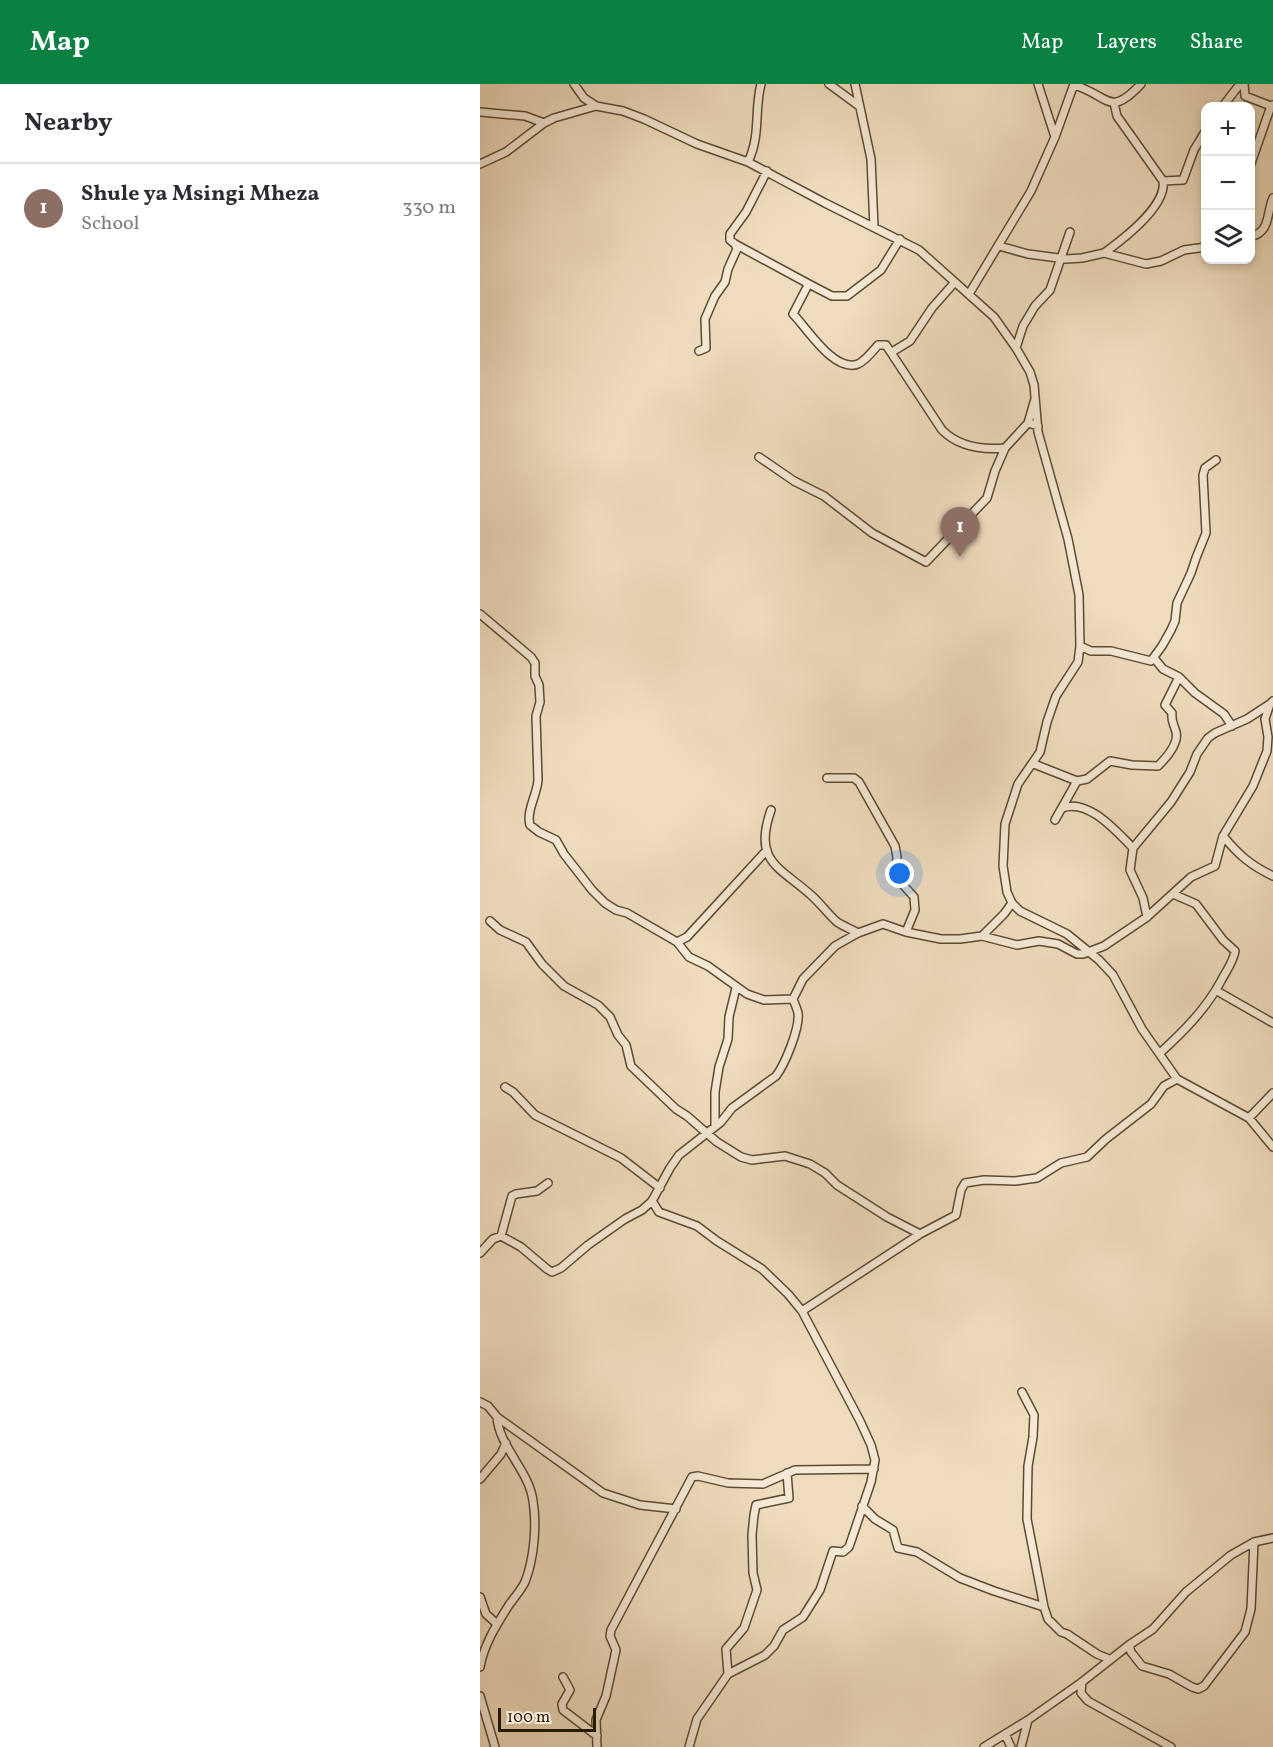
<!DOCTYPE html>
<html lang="en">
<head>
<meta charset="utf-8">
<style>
	:root { --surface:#fff; --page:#f2f2f3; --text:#2b2b33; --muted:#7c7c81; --line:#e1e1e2; --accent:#0b8043 }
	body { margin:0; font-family:Vollkorn,serif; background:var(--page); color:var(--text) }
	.controls { position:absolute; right:18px; top:18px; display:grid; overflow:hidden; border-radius:12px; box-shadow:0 3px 9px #0003 }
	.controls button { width:54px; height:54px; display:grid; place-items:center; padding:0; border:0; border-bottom:2px solid var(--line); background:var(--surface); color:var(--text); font:30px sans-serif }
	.scale { position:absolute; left:18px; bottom:15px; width:98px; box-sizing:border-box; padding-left:6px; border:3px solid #2b1a02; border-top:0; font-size:16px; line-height:21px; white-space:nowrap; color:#2b1a02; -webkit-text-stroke:4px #f5e8d5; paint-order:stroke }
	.you { position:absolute; left:420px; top:790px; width:21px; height:21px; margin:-15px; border:4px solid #fff; border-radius:50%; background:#1a73e8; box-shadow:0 0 0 9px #1a73e833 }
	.badge { display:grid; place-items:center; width:39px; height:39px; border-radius:50%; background:var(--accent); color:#fff; font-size:20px; font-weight:700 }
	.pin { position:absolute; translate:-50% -50px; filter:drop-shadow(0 2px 3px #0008) }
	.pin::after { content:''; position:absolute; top:32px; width:21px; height:18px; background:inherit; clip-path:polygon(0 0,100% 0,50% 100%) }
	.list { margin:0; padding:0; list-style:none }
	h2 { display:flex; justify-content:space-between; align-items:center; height:78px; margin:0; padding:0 24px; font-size:26px }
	h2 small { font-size:20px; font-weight:400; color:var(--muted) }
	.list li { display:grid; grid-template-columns:39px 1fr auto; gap:18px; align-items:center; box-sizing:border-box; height:90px; padding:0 24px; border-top:2px solid var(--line) }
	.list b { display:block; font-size:22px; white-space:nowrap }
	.list p { margin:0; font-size:20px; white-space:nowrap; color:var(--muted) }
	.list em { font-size:20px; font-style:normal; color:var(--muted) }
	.icon { flex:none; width:33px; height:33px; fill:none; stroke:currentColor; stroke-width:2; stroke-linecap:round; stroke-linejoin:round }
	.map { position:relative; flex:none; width:793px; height:1663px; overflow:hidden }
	header { display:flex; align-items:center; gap:36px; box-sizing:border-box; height:84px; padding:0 30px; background:var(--accent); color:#fff }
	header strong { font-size:28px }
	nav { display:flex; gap:33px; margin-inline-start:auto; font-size:21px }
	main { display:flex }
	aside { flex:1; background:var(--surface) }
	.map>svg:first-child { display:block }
</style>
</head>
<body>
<header>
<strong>Map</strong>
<nav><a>Map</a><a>Layers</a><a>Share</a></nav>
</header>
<main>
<aside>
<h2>Nearby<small></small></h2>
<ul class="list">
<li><span class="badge" style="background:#8d6e63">1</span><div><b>Shule ya Msingi Mheza</b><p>School</p></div><em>330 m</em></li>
</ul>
</aside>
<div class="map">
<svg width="793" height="1663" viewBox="0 0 793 1663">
	<rect width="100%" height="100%" fill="#efdcbe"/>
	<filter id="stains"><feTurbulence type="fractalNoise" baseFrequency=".00333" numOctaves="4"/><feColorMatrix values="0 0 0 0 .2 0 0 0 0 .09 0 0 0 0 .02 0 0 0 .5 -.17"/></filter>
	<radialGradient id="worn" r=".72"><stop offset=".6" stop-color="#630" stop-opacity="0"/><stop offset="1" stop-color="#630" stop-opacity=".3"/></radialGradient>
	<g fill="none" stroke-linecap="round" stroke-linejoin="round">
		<g stroke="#5c4a31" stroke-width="10">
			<path id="street" d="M94,0L104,14L116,22L143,27L164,35L217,60L268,78L345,119L439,166L514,233L536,264L550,288L554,301L558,348L588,455L599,511L600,562L598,578L576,612L567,638L560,668L538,700L525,740L523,782L527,808L532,819L540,827L587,850L619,876L633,891L662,945L697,995L769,1034L793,1063
				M349,0L379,22
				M375,0L391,75L394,143
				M558,0L575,53
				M764,0L765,12L791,22
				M594,1C630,12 629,34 661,0
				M743,22L760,0
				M0,28L45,32L64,39
				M268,78C281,51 274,27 281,0
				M0,80L26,68L64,39L74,34L116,22
				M770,82L791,22L793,21
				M683,97L703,96L714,66L726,46
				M770,153C791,148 786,130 793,114
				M255,160L327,199V203L313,230C327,244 354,289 378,280C385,277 393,267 398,261H406L462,346C479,363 503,366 525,364L548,339L558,342
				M519,162L548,170L586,175L602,174L624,169L666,180L681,177L704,166L726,163
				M624,169C642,156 687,122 683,97L637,32L634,19
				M327,199L352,212H367L401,186L420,155
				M489,210L551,107L575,53L594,0
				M536,264L543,242L555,222L570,206L590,148
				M219,267L226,264L225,235L235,212L245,198L248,185L257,165L255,160L250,156V150L266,128L287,87
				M412,268L430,257L452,224L475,198
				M548,339L555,315
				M279,373L314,397L344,412L392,449L446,478L507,414L515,387L525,364
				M0,530L51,573L55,579V592L59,601L60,618L56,632L58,696C57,711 46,727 50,741L59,748L76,756L84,770L112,806L125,819L136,826L147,829L197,858L209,873L228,882L267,910L284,916L313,915
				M600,562L611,567H631L671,577L682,562L691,546L695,537L697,519L711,489L716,474L726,449L723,391L725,384L736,376
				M674,574L683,585L699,593L715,609L744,630L752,642
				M554,680L597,697L607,695L630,677L652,681L678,682C686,674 699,660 696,648C694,640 691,638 692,629L685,621L699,593
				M347,694H374L379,698L415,762L417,773L416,793L434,813L435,826L426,848
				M582,724C608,714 636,747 653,764L650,786L663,814L667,833
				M291,726C273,777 298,782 331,811C340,819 348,830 357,838C363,842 371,845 378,849
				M575,736L597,697
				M743,752C759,771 770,781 793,792
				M653,764L691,718L710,688L717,670L728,654L735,649L767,635L790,620
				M10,837L20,846L46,858L62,880L84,902L118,921L130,933L138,951L146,961L151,982L196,1025L207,1032L237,1058L261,1073L272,1076L305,1072L330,1080L345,1089L357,1101L407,1133L440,1150
				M502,852L524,830L532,819
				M197,858L207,853L287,766
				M737,907L793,939
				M680,969C703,948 726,925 741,897C746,887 753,879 755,867L743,856L716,820L693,810
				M25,1003L33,1008L55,1031L141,1074L180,1104
				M769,1034L793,1009
				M235,1042V1008L239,983L248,955L249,933L256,904
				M172,1117L179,1128L217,1142L237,1157L282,1185L308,1210L322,1227L380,1337L391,1361L395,1376L391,1398L369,1463L363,1468L353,1467L340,1506L323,1533L303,1546L294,1562L285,1571L248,1590
				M21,1152L32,1112L36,1110L57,1107L68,1099
				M0,1169L13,1155L21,1152L41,1163L67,1185L72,1188L81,1184L108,1161L145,1135L162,1126L172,1117L190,1084L199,1071L241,1038L252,1024L296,992C305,980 320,944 318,929C317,925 315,920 313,915L323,895L355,862L378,849L403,840L426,848L461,855H480L502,852L537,861L559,857L578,860L597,870H603L624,862L667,833L711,793L735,782L743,752L773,702L787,667L788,653L785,635L790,620L793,617
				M322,1227L440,1150L476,1131L481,1106L485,1099L504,1096L535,1097L557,1094L581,1079L607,1073L626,1055L671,1020L684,1002L697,995
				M542,1308L554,1331L553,1353L548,1382L547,1435L564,1523L568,1535L581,1548L587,1550L617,1570L629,1575
				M0,1318L8,1322L17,1333L123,1409L160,1421L196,1425
				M0,1395L21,1370L26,1359
				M382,1422L395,1435L413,1446L418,1464L437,1468L480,1494L514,1507L564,1523
				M0,1513L6,1530L17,1540
				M649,1561L651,1568L662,1582L689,1590L712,1603L718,1605L724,1602L765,1548L771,1525L774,1458
				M0,1583C4,1560 17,1540 29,1521C34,1514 41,1506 45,1498C54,1475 57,1441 53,1417C49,1386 19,1363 17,1333
				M83,1593L90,1606L82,1620L83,1626L117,1652
				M602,1598L601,1609L608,1617L691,1663
				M0,1612L15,1663
				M525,1650L531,1663
				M117,1663L116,1636L126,1612L136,1566L130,1552L131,1546L212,1393L218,1392L248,1399L283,1400L315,1386L394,1385
				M209,1663L217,1635L248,1590L246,1565L264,1544L277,1506L273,1489L272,1451L274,1431L276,1421L309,1414L307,1389
				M504,1663L548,1636L602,1598L649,1561L673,1545L706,1508L751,1471L774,1458L793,1454
				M541,1663L548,1636"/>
		</g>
		<use href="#street" stroke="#f5e8d5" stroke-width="7"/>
	</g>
	<rect width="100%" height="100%" filter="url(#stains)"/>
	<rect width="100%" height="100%" fill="url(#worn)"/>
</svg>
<div class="controls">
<button>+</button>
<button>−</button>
<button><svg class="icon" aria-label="layers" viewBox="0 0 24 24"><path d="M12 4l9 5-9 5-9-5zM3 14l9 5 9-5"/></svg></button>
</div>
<div class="scale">100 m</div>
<div class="you"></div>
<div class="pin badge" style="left:480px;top:473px;background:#8d6e63">1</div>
</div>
</main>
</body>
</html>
